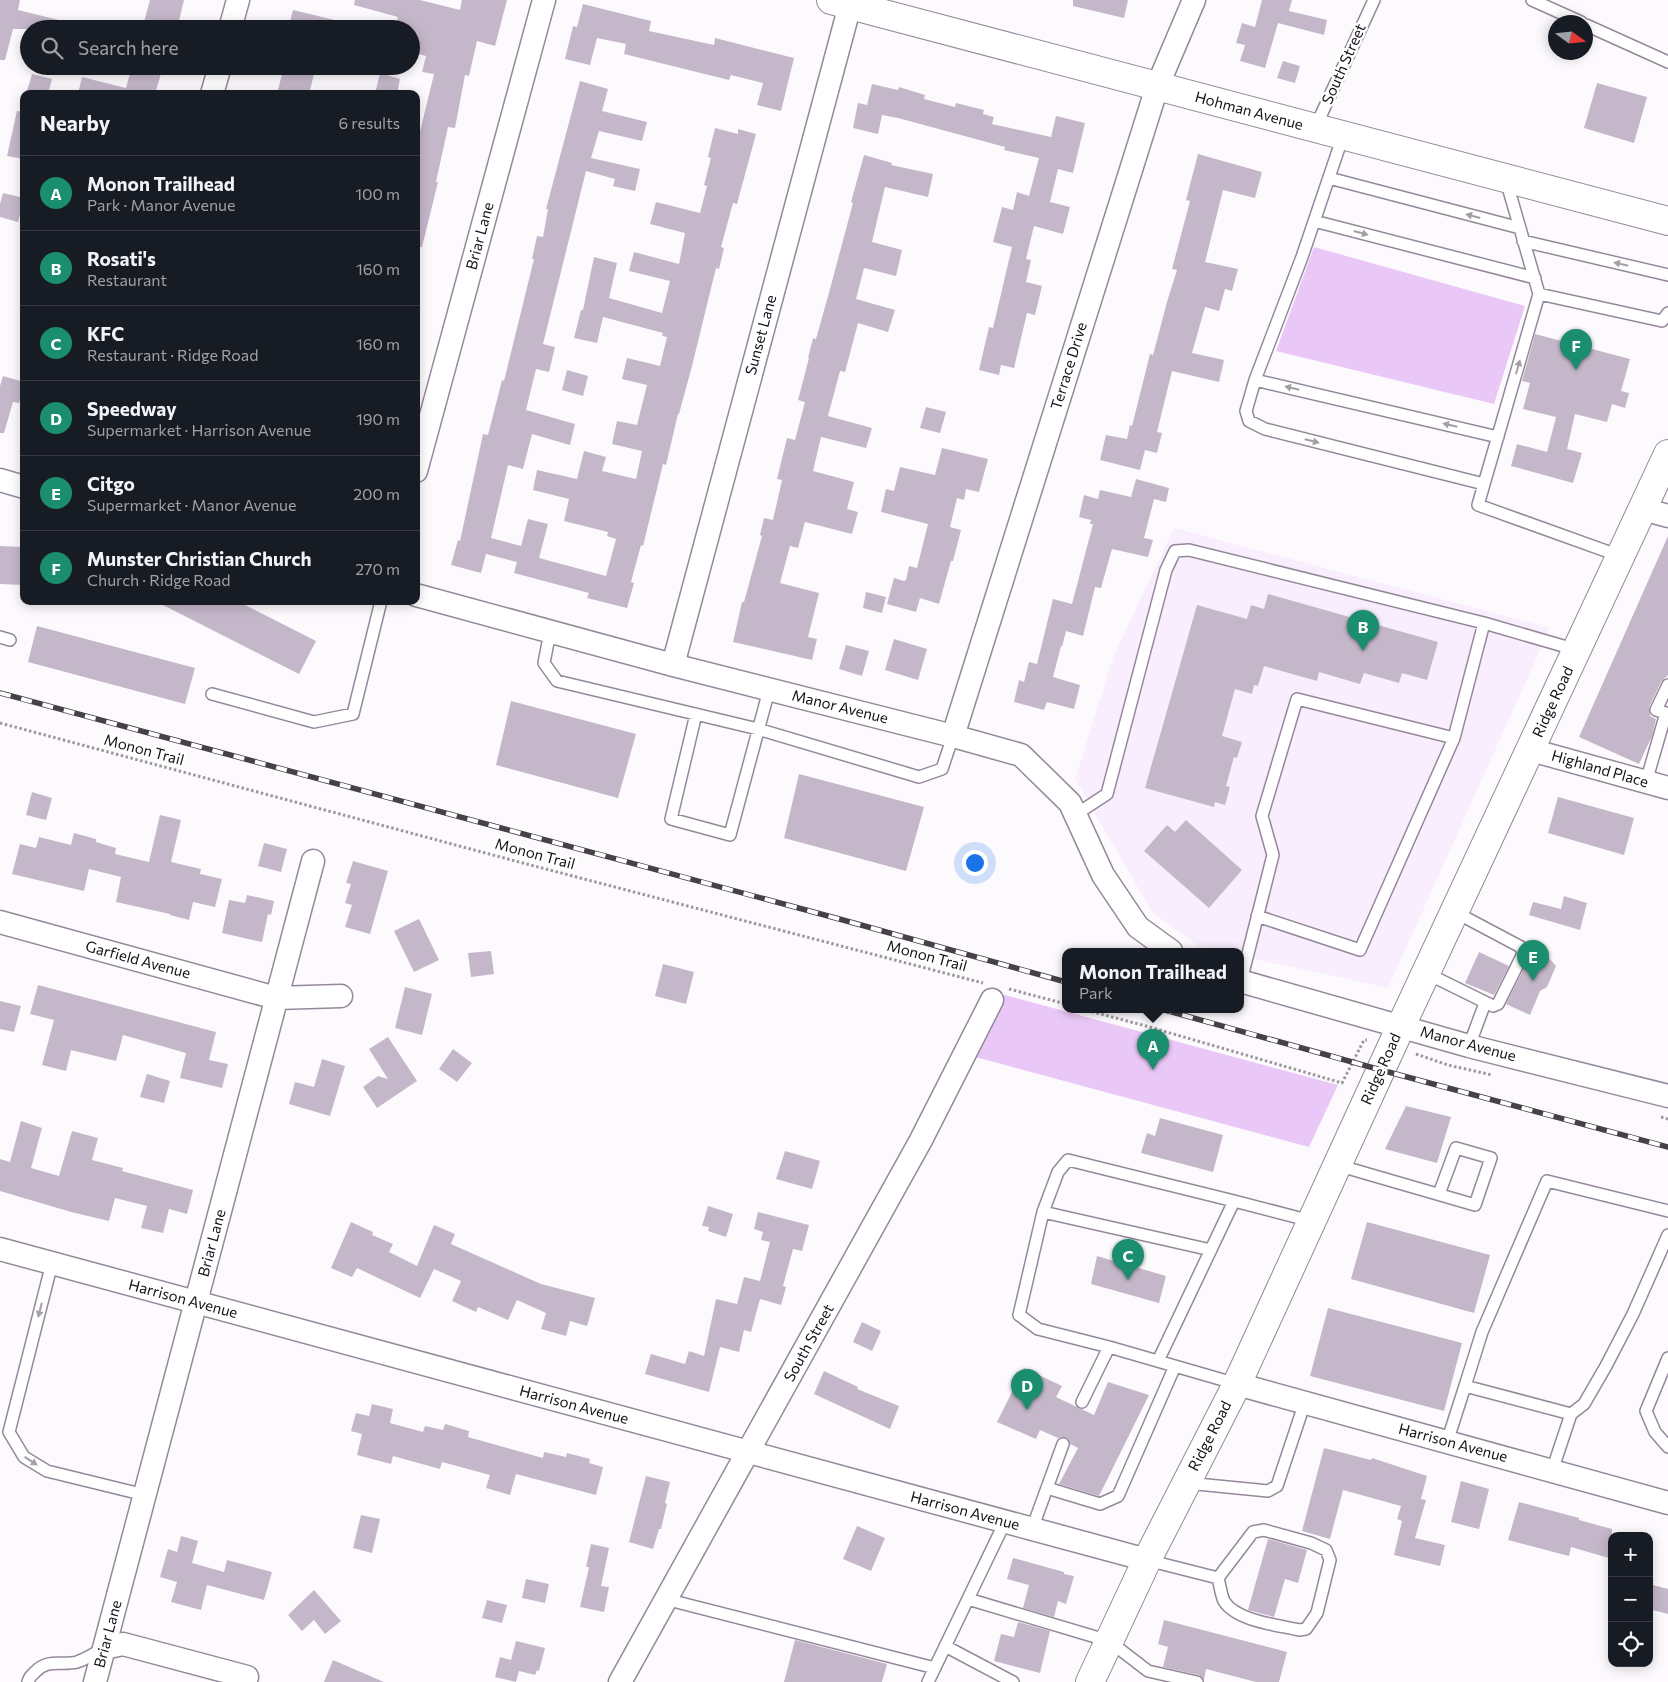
<!DOCTYPE html>
<html lang="en">
<head>
<meta charset="utf-8">
<style>
	:root { --surface:#171b24; --page:#242831; --text:#f1f3f6; --muted:#9ea1a6; --line:#363941; --accent:#1b8e70 }
	body { margin:0; font-family:Commissioner,sans-serif; background:var(--page); color:var(--text) }
	.controls { position:absolute; right:15px; bottom:15px; display:grid; overflow:hidden; border-radius:10px; box-shadow:0 2px 12px #0003 }
	.controls button { width:45px; height:45px; display:grid; place-items:center; padding:0; border:0; border-bottom:1px solid var(--line); background:var(--surface); color:var(--text); font:25px sans-serif }
	.compass { position:absolute; left:1548px; top:15px; width:45px; height:45px; border-radius:50%; background:var(--surface); box-shadow:0 2px 12px #0003; rotate:105deg }
	.you { position:absolute; left:974px; top:862px; width:18px; height:18px; margin:-12px; border:4px solid #fff; border-radius:50%; background:#1a73e8; box-shadow:0 0 0 8px #1a73e833 }
	.badge { display:grid; place-items:center; width:32px; height:32px; border-radius:50%; background:var(--accent); color:#fff; font-size:16px; font-weight:700 }
	.pin { position:absolute; translate:-50% -41px; filter:drop-shadow(0 1px 2px #0008) }
	.pin::after { content:''; position:absolute; top:26px; width:18px; height:15px; background:inherit; clip-path:polygon(0 0,100% 0,50% 100%) }
	.popup { position:absolute; left:1062px; top:948px; width:182px; height:65px; box-sizing:border-box; display:grid; place-content:center; border-radius:10px; background:var(--surface); filter:drop-shadow(0 1px 4px #0005); font-size:16px; white-space:nowrap; color:var(--muted) }
	.popup b { font-size:19px; color:var(--text) }
	.popup::after { content:''; position:absolute; left:50%; top:100%; margin-left:-10px; border:10px solid transparent; border-top-color:var(--surface) }
	.list { margin:0; padding:0; list-style:none }
	h2 { display:flex; justify-content:space-between; align-items:center; height:65px; margin:0; padding:0 20px; font-size:21px }
	h2 small { font-size:16px; font-weight:400; color:var(--muted) }
	.list li { display:grid; grid-template-columns:32px 1fr auto; gap:15px; align-items:center; box-sizing:border-box; height:75px; padding:0 20px; border-top:1px solid var(--line) }
	.list b { display:block; font-size:19px; white-space:nowrap }
	.list p { margin:0; font-size:16px; white-space:nowrap; color:var(--muted) }
	.list em { font-size:16px; font-style:normal; color:var(--muted) }
	.icon { flex:none; width:28px; height:28px; fill:none; stroke:currentColor; stroke-width:2; stroke-linecap:round; stroke-linejoin:round }
	.map { position:relative; flex:none; width:1668px; height:1682px; overflow:hidden }
	.search { position:absolute; background:var(--surface); box-shadow:0 2px 12px #0003; left:20px; top:20px; width:400px; height:55px; display:flex; align-items:center; gap:12px; box-sizing:border-box; padding:0 18px; border-radius:28px; color:var(--muted); font-size:19px }
	.panel { position:absolute; background:var(--surface); box-shadow:0 2px 12px #0003; left:20px; top:90px; width:400px; height:515px; border-radius:10px }
	.map>svg:first-child { display:block }
</style>
</head>
<body>
<div class="map">
<svg width="1668" height="1682" viewBox="0 0 1668 1682">
	<rect width="100%" height="100%" fill="#fdfafe"/>
	<path fill="#f9eefd" d="M1174,528L1550,628L1388,988L1241,956L1240,951H1221L1198,946L1152,912L1075,779L1114,655Z"/>
	<path fill="#e9c7f6" d="M1314,247L1525,306L1494,404L1276,351Z
		M1001,994L1338,1085L1309,1147L968,1055Z"/>
	<path fill="#c5b7ca" d="M0,0H20L18,10L71,23L70,29H13L5,60H0Z
		M150,0H184L177,29H142Z
		M355,0H420L460,10L462,0H507L495,46L477,41L469,76L465,75L455,128L448,127L436,182H438L422,247H416V148L434,74L422,72L426,56L411,52V29H395L398,17L354,5Z
		M1073,0H1128L1124,18L1073,6Z
		M1262,0H1292L1289,11L1327,20L1324,35L1278,23L1265,68L1240,61L1245,45L1236,43L1242,23L1255,27Z
		M583,4L651,21L649,31L714,45L715,38L794,58L781,111L757,105L763,83L731,75L729,80L624,54L626,44L597,38L590,65L565,59L573,26L577,27Z
		M293,10L347,23V29H288Z
		M1283,61L1300,66L1295,83L1277,78Z
		M132,66H148L162,70L155,94H78L82,77L126,88Z
		M284,66H316L309,94H277Z
		M380,73L400,79L397,94H375Z
		M32,74L52,79L48,94H26Z
		M580,81L608,89L602,111L647,122L642,141L599,131L591,158L640,169L635,191L613,186L615,179L586,171L543,344L555,347L549,372L536,369L526,410L575,424L570,445L532,434L523,469L508,465L491,538L521,546L528,519L548,524L539,558L606,576L616,539L607,536L608,532L564,521L569,499L533,490L537,470L577,479L584,451L606,457L602,471L636,479L642,451L612,444L617,421L637,425L647,385L622,379L627,358L660,366L667,337L662,336L663,333L603,317L597,343L574,338L581,310H583L594,257L617,263L609,298L662,313L670,281L629,271L634,252L679,264L685,233L650,224L656,202L700,213L707,186L704,185L711,158L708,157L715,128L738,134V129L756,134L737,204L733,203L721,247L724,248L719,269L716,268L692,366L679,414H678L666,465L663,464L643,546L641,545L631,582L634,583L627,608L587,598L589,593L514,573L517,562L486,554L481,573L451,565L458,540L460,541L483,434L488,435L502,380L504,381L534,259H532L537,236L543,237L548,209H546Z
		M1597,83L1647,97L1634,143L1584,128Z
		M872,84L898,90L899,87L925,95L924,99L955,107L956,103L984,110L983,114L994,117L992,124L1051,137L1056,116L1085,123L1073,173L1058,169L1050,202L1070,207L1063,234L1034,226L1026,259L1031,260L1026,282L1042,286L1035,315L1027,313L1014,368L1001,365L999,375L979,370L989,327L993,328L1012,247L993,242L1002,207L1013,210L1017,192L1029,196L1039,158L1004,150L1005,147L898,118L882,115L878,134L853,128L858,103L867,105Z
		M17,111L24,112V159L7,156Z
		M1198,154L1262,172L1255,198L1223,190L1205,262L1238,269L1232,291L1225,289L1219,311L1205,307L1192,353L1224,360L1219,382L1172,371L1157,432L1162,433L1157,453L1145,450L1140,470L1100,460L1106,435L1127,439L1130,425L1132,426L1150,354L1153,355L1167,302L1177,270L1172,269L1190,201L1186,200Z
		M864,155L892,163L891,165L933,174L928,197L885,187L872,242L902,250L896,276L864,268L856,299L895,310L888,332L858,323L845,372L840,371L828,416L872,428L866,448L821,437L813,471L854,482L847,509L858,512L852,534L805,522L798,548L790,546L780,583L819,593L808,637L817,639L812,660L733,642L742,602H744L762,536L760,535L764,518L773,520L782,480L777,479L787,438L795,440L805,402L798,400L809,358H808L813,338L816,339L830,289L853,203L851,202Z
		M3,193L24,198L18,222L0,217V204Z
		M1535,334L1630,359L1621,391L1629,393L1625,408L1612,404L1607,422L1575,414L1567,449L1582,453L1573,483L1511,466L1517,444L1547,452L1556,417L1523,409L1530,383L1522,381Z
		M567,370L588,376L583,396L562,390Z
		M3,376L24,382L19,403L13,402L4,433H0V386Z
		M926,407L946,412L940,433L920,428Z
		M942,448L988,459L979,492L966,489L964,500L957,498L950,527L961,530L953,561H951L939,604L920,598L916,612L887,604L894,578L904,581L906,580L909,566L917,568L928,524L881,512L886,489L894,491L900,467L935,475Z
		M1136,479L1169,488L1166,502L1154,499L1144,538L1153,540L1148,557L1112,549L1101,588L1095,587L1083,636L1066,631L1062,647L1061,646L1053,677L1080,685L1074,709L1047,702L1044,710L1014,702L1019,680L1024,682L1029,662L1037,664L1053,599L1072,604L1093,524H1090L1091,520L1079,517L1084,495L1098,499L1100,490L1131,497Z
		M1668,536V675L1661,682L1649,707L1650,716L1656,719L1652,736L1639,764L1579,737Z
		M0,546L24,547V585L0,584Z
		M866,592L886,597L882,613L863,608Z
		M1268,594L1438,642L1427,680L1402,673L1399,683L1364,673L1360,684L1319,672L1317,681L1264,666L1258,686L1254,685L1252,694L1235,689L1222,736L1242,742L1237,758L1234,757L1226,786L1230,787L1225,805L1215,802L1214,807L1145,788L1197,605L1247,619L1251,605L1264,609Z
		M155,601H237L316,641L299,674Z
		M37,626L195,668L185,704L28,662Z
		M894,639L927,649L918,680L885,670Z
		M846,645L869,651L862,676L839,669Z
		M511,701L636,734L618,798L496,765Z
		M799,774L924,807L906,871L784,838Z
		M32,792L52,798L46,820L26,815Z
		M1558,797L1634,818L1624,855L1548,833Z
		M160,815L181,820L171,862L201,869L200,874L222,879L215,907L193,902L189,920L170,915V914L116,902L121,877L89,869L84,891L12,874L20,844L36,848L39,837L71,845L74,833L96,839V842L116,848L115,854L149,862Z
		M1186,820L1242,870L1209,908L1144,851L1167,825L1175,832Z
		M264,843L287,849L281,872L258,866Z
		M353,861L388,871L370,934L345,927L352,905L345,903L351,884L346,883Z
		M247,895L274,901L271,915L268,914L262,942L222,933L229,900L245,903Z
		M1564,896L1587,903L1580,930L1529,915L1533,902L1561,909Z
		M419,919L439,960L414,972L394,931Z
		M1535,943L1556,966L1547,987L1540,991L1530,1015L1506,1004L1530,957Z
		M491,951L494,974L471,977L468,953Z
		M1479,952L1509,966L1494,995L1465,983Z
		M663,964L694,972L686,1004L655,996Z
		M38,985L216,1032L209,1060L228,1064L222,1088L180,1078L186,1053L123,1035L116,1061L71,1050L66,1071L42,1065L54,1020L30,1014Z
		M405,987L432,994L422,1035L395,1028Z
		M0,1001L21,1006L14,1032L0,1029Z
		M388,1037L417,1081L377,1108L363,1087L378,1076L388,1079L369,1049Z
		M453,1049L472,1063L457,1082L439,1069Z
		M322,1059L345,1066L330,1116L289,1104L295,1082L314,1087Z
		M147,1074L170,1081L164,1103L140,1097Z
		M1406,1106L1451,1117L1437,1163L1385,1149Z
		M1160,1118L1223,1135L1213,1172L1141,1153L1147,1133L1155,1136Z
		M21,1121L42,1128L31,1168L59,1176L72,1131L98,1138L92,1160L123,1168L122,1171L193,1190L187,1214L169,1209L163,1233L141,1228L147,1206L115,1198L109,1221L71,1212L0,1191V1159L10,1162Z
		M785,1151L820,1161L812,1189L776,1179Z
		M708,1206L733,1214L726,1237L708,1231L709,1227L702,1226Z
		M758,1212L809,1225L802,1251L793,1249L783,1286L786,1287L781,1305L760,1299L751,1332L744,1330L739,1352L720,1347L709,1392L645,1374L651,1354L685,1364L689,1351L704,1356L716,1299L737,1304L744,1277L760,1281L770,1242L761,1240L763,1232L754,1229Z
		M351,1222L373,1232L372,1235L393,1244L389,1252L417,1266L434,1225L455,1234L451,1244L541,1284L595,1298L587,1326L570,1321L566,1336L541,1329L546,1313L517,1300L508,1320L478,1307L476,1312L452,1301L461,1281L434,1269L420,1298L357,1268L352,1277L331,1268Z
		M1367,1222L1490,1255L1474,1313L1351,1279Z
		M1097,1256L1166,1276L1159,1303L1091,1284Z
		M1328,1308L1462,1343L1444,1411L1310,1376Z
		M862,1322L881,1331L872,1351L853,1342Z
		M1024,1368L1062,1386L1056,1397L1094,1415L1108,1382L1149,1395L1099,1496L1059,1484L1078,1448L1070,1444L1068,1439L1062,1437L1058,1438L1040,1430L1036,1439L997,1422Z
		M824,1371L858,1387L857,1389L899,1406L890,1429L814,1394Z
		M372,1404L393,1409L390,1423L423,1432L425,1426L443,1430L445,1424L469,1431L468,1437L543,1458L544,1452L566,1457L567,1453L590,1459L589,1463L603,1467L596,1495L516,1474L510,1495L486,1488L490,1475L442,1462L440,1469L393,1456L391,1464L357,1455L362,1434L351,1431L356,1413L369,1416Z
		M1324,1448L1371,1460L1372,1458L1427,1476L1421,1499L1426,1500L1415,1538L1445,1545L1440,1566L1394,1555L1402,1521L1397,1519L1401,1506L1343,1490L1330,1539L1302,1531Z
		M646,1476L670,1482L665,1503L667,1504L661,1529H659L653,1549L629,1542Z
		M1461,1481L1489,1489L1479,1529L1451,1522Z
		M1519,1502L1579,1518V1520L1612,1529V1559L1571,1547L1569,1556L1508,1540Z
		M361,1515L380,1519L372,1553L353,1548Z
		M857,1526L885,1538L871,1571L843,1559Z
		M181,1536L198,1541L192,1563L224,1572L227,1560L272,1572L264,1600L207,1585L201,1610L171,1602L177,1582L160,1577L168,1549L177,1552Z
		M1268,1539L1307,1550L1298,1583L1285,1579L1274,1617L1248,1610Z
		M591,1544L609,1548L601,1586L609,1587L604,1612L580,1607L589,1567H586Z
		M1013,1558L1064,1572V1574L1074,1576L1066,1604L1058,1601L1054,1617L1023,1608L1029,1585L1007,1579Z
		M526,1579L549,1584L545,1603L522,1598Z
		M1649,1584L1668,1589V1614L1649,1609Z
		M314,1590L341,1621L325,1634L314,1620L302,1631L288,1615Z
		M487,1600L507,1605L502,1623L482,1618Z
		M1164,1620L1287,1652L1279,1682H1256L1206,1669L1204,1680L1199,1675L1163,1667L1168,1647L1158,1644Z
		M1018,1622L1050,1631L1040,1673L994,1661L1001,1634L1014,1637Z
		M795,1640L887,1664L882,1682H784Z
		M516,1641L545,1648L539,1671L537,1670L535,1675L519,1671L516,1682L495,1677L500,1657L511,1660Z
		M333,1660L384,1682H324Z"/>
	<g fill="none" stroke-linecap="round" stroke-linejoin="round">
		<g stroke="#95889a" stroke-width="14">
			<path id="service" d="M1532,0L1581,22
				M1586,25L1668,62
				M1315,128L1374,0
				M1343,136L1302,257L1255,380L1246,411L1249,421L1265,429L1484,484
				M1329,178L1520,228
				M1506,180L1539,294L1478,505L1620,556
				M1314,221L1535,278
				M1523,241L1668,275
				M1539,294L1662,321L1668,313
				M1255,380L1498,437
				M550,632L544,663L557,681L758,729L919,777L942,769L953,736
				M0,637L10,640
				M212,694L314,722L353,714L381,601
				M696,714L671,819L730,835L769,690
				M1646,782L1666,713L1656,710L1668,685
				M1075,815L1107,794L1166,570L1175,551L1189,550L1484,623
				M1257,916L1360,950L1454,738
				M1426,973L1493,1006L1498,1004L1523,954L1521,947L1455,912
				M1241,981L1273,855L1262,816L1297,699L1454,738L1484,623L1577,650
				M1469,1046L1485,1003
				M1337,1165L1475,1205L1491,1158L1456,1148L1439,1194
				M1043,1212L1058,1172L1068,1160L1234,1201
				M52,1263L9,1432L24,1457L47,1471L145,1495
				M1109,1347L1038,1329L1019,1315L1043,1212L1211,1250
				M1668,1358L1646,1411L1655,1432L1668,1447
				M1158,1361L1234,1201L1311,1221
				M1465,1386L1482,1332L1547,1181L1668,1211
				M1082,1402L1109,1347L1237,1384
				M1571,1414L1584,1404L1606,1366L1633,1314L1668,1235
				M1447,1442L1465,1386L1571,1414L1552,1471
				M1187,1483L1268,1491L1277,1486L1305,1402
				M1047,1488L1100,1504L1118,1496L1175,1366
				M1032,1529L1063,1444
				M1264,1530L1311,1543L1326,1550L1330,1560L1317,1613L1306,1629L1299,1630C1278,1625 1236,1621 1224,1601C1221,1595 1220,1585 1218,1578L1253,1532Z
				M1147,1560L1218,1578
				M665,1599L935,1668
				M968,1599L1109,1641L1148,1671L1197,1682
				M945,1646L1013,1682
				M28,1682C29,1677 31,1676 35,1672C48,1658 61,1666 77,1662C86,1659 94,1654 102,1649
				M928,1682L1005,1522"/>
		</g>
		<g stroke="#95889a" stroke-width="25">
			<path id="minor" d="M230,29L238,0
				M212,94L220,66
				M416,471L544,0
				M0,480L24,487
				M1642,509L1668,516
				M416,595L673,665L953,736L1021,755L1070,803L1103,875L1138,927L1171,951
				M673,665L850,5
				M953,736L1157,87L1194,0
				M1531,750L1668,788
				M0,922L276,998L341,996
				M1240,981L1469,1046L1668,1096
				M0,1249L1147,1560
				M1237,1384L1668,1503
				M104,1648L123,1644L247,1677
				M95,1682L313,861
				M620,1682L921,1140L992,1000"/>
		</g>
		<g stroke="#95889a" stroke-width="30">
			<path id="tertiary" d="M831,0L1668,221"/>
		</g>
		<g stroke="#95889a" stroke-width="30">
			<path id="primary" d="M1090,1682L1147,1560L1237,1384L1401,1026L1668,454"/>
		</g>
		<path stroke="#9b989c" stroke-width="3" stroke-dasharray="2.5 2.5" stroke-linecap="butt" d="M0,723L519,862L983,983
			M1009,989L1066,1004
			M1082,1009L1146,1026L1342,1083L1364,1040H1367
			M1416,1054L1448,1065L1492,1075
			M1661,1117L1668,1119"/>
		<use href="#service" stroke="#fff" stroke-width="11"/>
		<use href="#minor" stroke="#fff" stroke-width="22"/>
		<use href="#tertiary" stroke="#fff" stroke-width="28"/>
		<use href="#primary" stroke="#fff" stroke-width="28"/>
		<g stroke="#454147" stroke-width="5.5">
			<path id="rail" d="M0,693L843,920L1066,982
				M1161,1009L1381,1070L1668,1147"/>
		</g>
		<use href="#rail" stroke="#fff" stroke-width="4" stroke-dasharray="11" stroke-linecap="butt"/>
	</g>
	<defs><path id="oneway-solid" d="M-6-.8H1V-3.2L6.5 0L1 3.2V.8H-6Z" transform="scale(1.25)"/></defs>
	<g fill="#a1a0a2">
		<use href="#oneway-solid" transform="translate(1473 216) rotate(-165)"/>
		<use href="#oneway-solid" transform="translate(1361 233) rotate(15)"/>
		<use href="#oneway-solid" transform="translate(1621 264) rotate(-167)"/>
		<use href="#oneway-solid" transform="translate(1518 367) rotate(-74)"/>
		<use href="#oneway-solid" transform="translate(1292 388) rotate(-167)"/>
		<use href="#oneway-solid" transform="translate(1450 425) rotate(-167)"/>
		<use href="#oneway-solid" transform="translate(1312 441) rotate(14)"/>
		<use href="#oneway-solid" transform="translate(40 1310) rotate(104)"/>
		<use href="#oneway-solid" transform="translate(31 1461) rotate(33)"/>
	</g>
	<g text-anchor="middle" stroke-width="5" stroke-linejoin="round" paint-order="stroke">
		<g font-size="15" fill="#151117" stroke="#fff">
			<text transform="translate(1344 64) rotate(-66)" y="5">South Street</text>
			<text transform="translate(1249 111) rotate(15)" y="5">Hohman Avenue</text>
			<text transform="translate(480 236) rotate(-75)" y="5">Briar Lane</text>
			<text transform="translate(761 335) rotate(-75)" y="5">Sunset Lane</text>
			<text transform="translate(1069 366) rotate(-73)" y="5">Terrace Drive</text>
			<text transform="translate(1553 702) rotate(-65)" y="5">Ridge Road</text>
			<text transform="translate(840 707) rotate(14)" y="5">Manor Avenue</text>
			<text transform="translate(144 750) rotate(15)" y="5">Monon Trail</text>
			<text transform="translate(1600 769) rotate(16)" y="5">Highland Place</text>
			<text transform="translate(535 854) rotate(15)" y="5">Monon Trail</text>
			<text transform="translate(927 956) rotate(15)" y="5">Monon Trail</text>
			<text transform="translate(138 960) rotate(15)" y="5">Garfield Avenue</text>
			<text transform="translate(1468 1044) rotate(15)" y="5">Manor Avenue</text>
			<text transform="translate(1381 1069) rotate(-66)" y="5">Ridge Road</text>
			<text transform="translate(212 1243) rotate(-75)" y="5">Briar Lane</text>
			<text transform="translate(183 1299) rotate(15)" y="5">Harrison Avenue</text>
			<text transform="translate(809 1343) rotate(-61)" y="5">South Street</text>
			<text transform="translate(574 1405) rotate(15)" y="5">Harrison Avenue</text>
			<text transform="translate(1210 1436) rotate(-63)" y="5">Ridge Road</text>
			<text transform="translate(1453 1443) rotate(15)" y="5">Harrison Avenue</text>
			<text transform="translate(965 1511) rotate(15)" y="5">Harrison Avenue</text>
			<text transform="translate(108 1634) rotate(-75)" y="5">Briar Lane</text>
		</g>
	</g>
</svg>
<div class="controls">
<button>+</button>
<button>−</button>
<button><svg class="icon" aria-label="locate" viewBox="0 0 24 24"><circle cx="12" cy="12" r="6"/><path d="M12 2v4M12 18v4M2 12h4M18 12h4"/></svg></button>
</div>
<svg class="compass" viewBox="-18 -18 36 36"><path d="M0-13l5 13h-10z" fill="#e53935"/><path d="M0 13l5-13h-10z" fill="#9ea1a6"/></svg>
<div class="you"></div>
<div class="pin badge" style="left:1153px;top:1070px">A</div>
<div class="popup"><b>Monon Trailhead</b>Park</div>
<div class="pin badge" style="left:1363px;top:651px">B</div>
<div class="pin badge" style="left:1128px;top:1280px">C</div>
<div class="pin badge" style="left:1027px;top:1410px">D</div>
<div class="pin badge" style="left:1533px;top:981px">E</div>
<div class="pin badge" style="left:1576px;top:370px">F</div>
<div class="search"><svg class="icon" aria-label="search" viewBox="0 0 24 24"><circle cx="10" cy="10" r="6"/><path d="M15 15l6 6"/></svg>Search here</div>
<section class="panel">
<h2>Nearby<small>6 results</small></h2>
<ul class="list">
<li><span class="badge">A</span><div><b>Monon Trailhead</b><p>Park · Manor Avenue</p></div><em>100 m</em></li>
<li><span class="badge">B</span><div><b>Rosati's</b><p>Restaurant</p></div><em>160 m</em></li>
<li><span class="badge">C</span><div><b>KFC</b><p>Restaurant · Ridge Road</p></div><em>160 m</em></li>
<li><span class="badge">D</span><div><b>Speedway</b><p>Supermarket · Harrison Avenue</p></div><em>190 m</em></li>
<li><span class="badge">E</span><div><b>Citgo</b><p>Supermarket · Manor Avenue</p></div><em>200 m</em></li>
<li><span class="badge">F</span><div><b>Munster Christian Church</b><p>Church · Ridge Road</p></div><em>270 m</em></li>
</ul>
</section>
</div>
</body>
</html>
